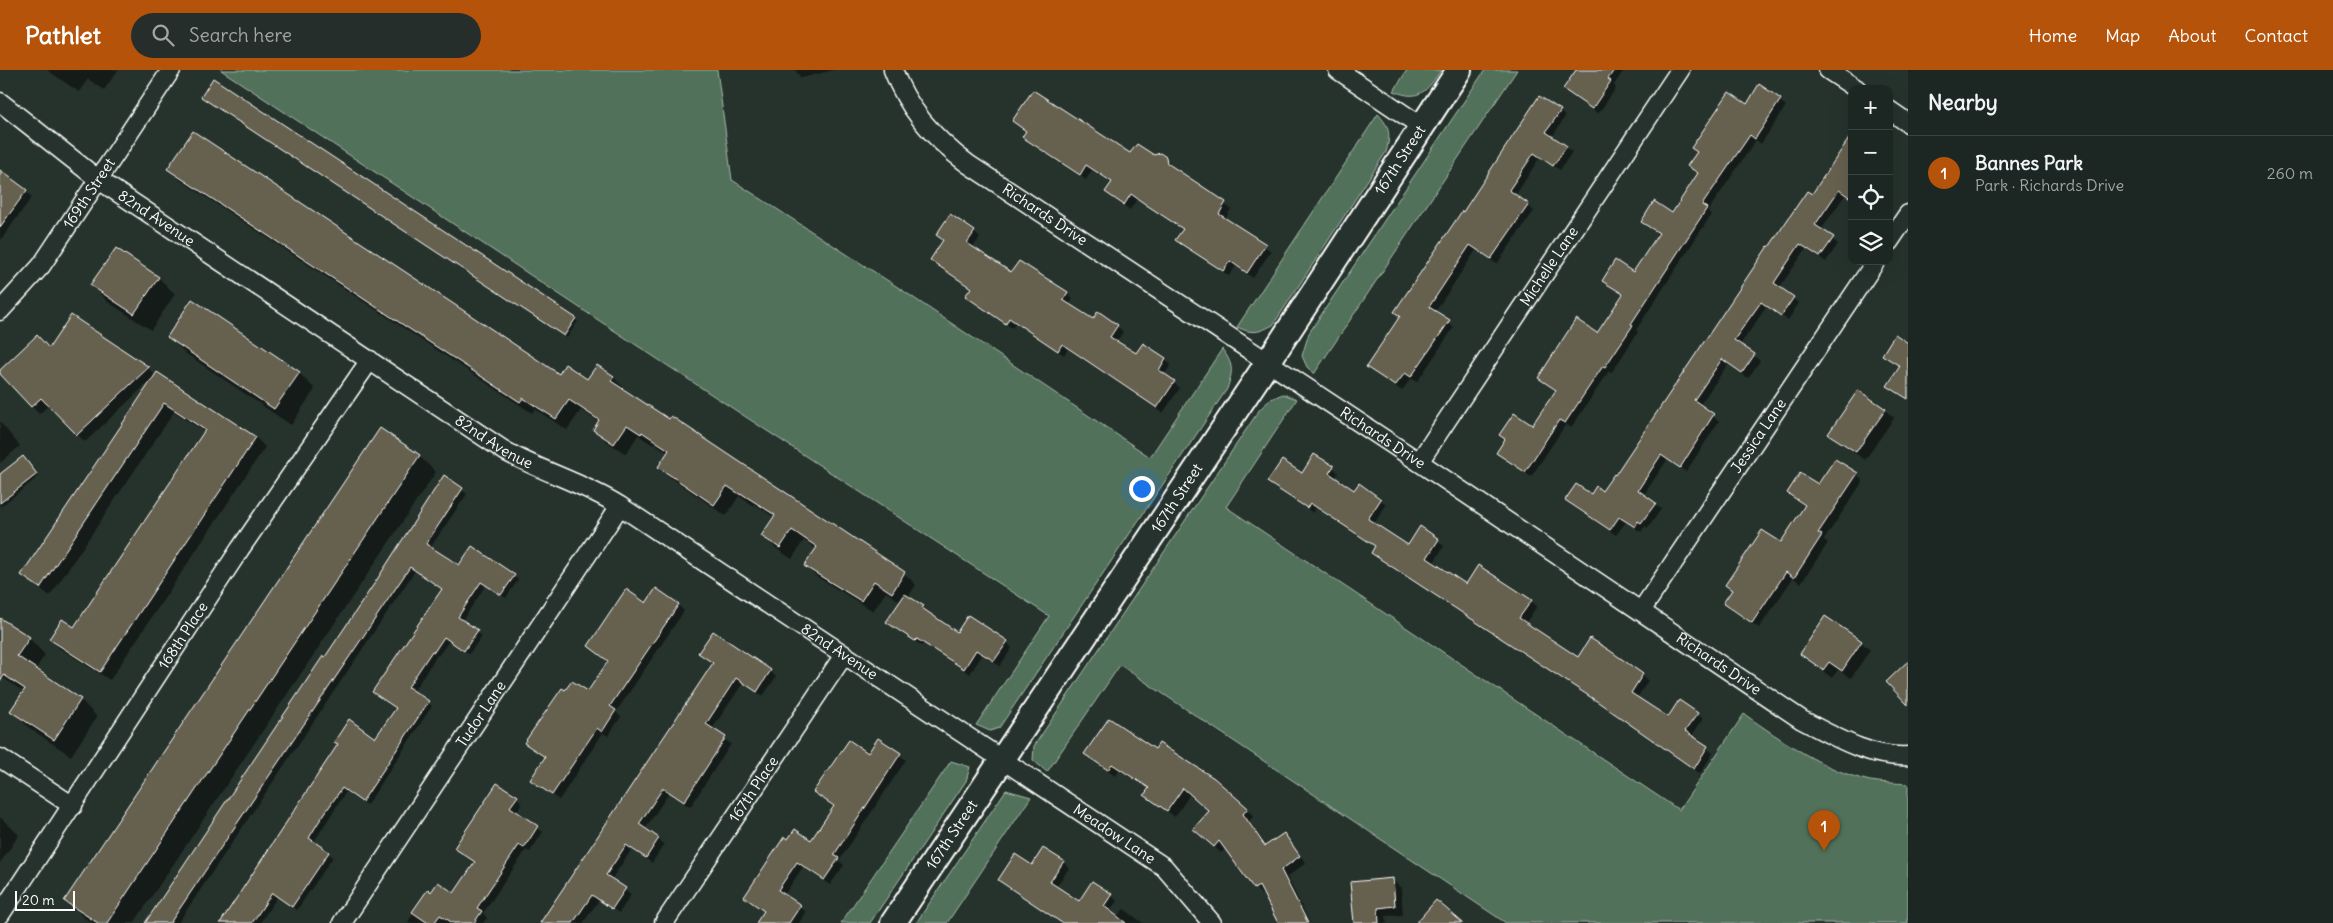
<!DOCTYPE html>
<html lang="en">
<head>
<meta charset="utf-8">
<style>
	:root { --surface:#1c2622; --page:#252e2a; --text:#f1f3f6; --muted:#a0a5a5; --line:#3a4340; --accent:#b45309 }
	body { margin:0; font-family:Delius,sans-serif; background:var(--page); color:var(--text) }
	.controls { position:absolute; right:15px; top:15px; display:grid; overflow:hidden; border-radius:10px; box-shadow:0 5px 20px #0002 }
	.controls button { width:45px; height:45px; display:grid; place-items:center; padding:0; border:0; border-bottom:1px solid var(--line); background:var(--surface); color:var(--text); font:25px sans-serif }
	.scale { position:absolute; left:15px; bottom:12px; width:60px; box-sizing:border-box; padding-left:5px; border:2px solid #fff; border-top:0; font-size:14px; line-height:18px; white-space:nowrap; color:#fff; -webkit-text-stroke:4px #26332d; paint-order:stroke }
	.you { position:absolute; left:1141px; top:418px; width:18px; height:18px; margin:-12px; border:4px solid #fff; border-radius:50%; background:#1a73e8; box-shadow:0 0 0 8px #1a73e833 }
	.badge { display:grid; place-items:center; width:32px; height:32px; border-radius:50%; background:var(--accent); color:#fff; font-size:16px; font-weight:700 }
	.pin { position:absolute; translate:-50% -41px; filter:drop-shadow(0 1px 2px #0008) }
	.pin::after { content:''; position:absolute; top:26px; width:18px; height:15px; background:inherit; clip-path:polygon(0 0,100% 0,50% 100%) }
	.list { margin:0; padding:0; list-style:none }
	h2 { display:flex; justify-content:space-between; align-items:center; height:65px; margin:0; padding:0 20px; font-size:21px }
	h2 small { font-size:16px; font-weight:400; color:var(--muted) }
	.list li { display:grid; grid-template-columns:32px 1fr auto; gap:15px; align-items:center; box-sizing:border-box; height:75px; padding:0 20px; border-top:1px solid var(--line) }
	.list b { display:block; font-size:19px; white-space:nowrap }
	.list p { margin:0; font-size:16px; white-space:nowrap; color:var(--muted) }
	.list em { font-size:16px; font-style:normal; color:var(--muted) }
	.icon { flex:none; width:28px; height:28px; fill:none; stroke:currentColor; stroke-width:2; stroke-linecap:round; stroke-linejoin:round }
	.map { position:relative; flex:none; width:1908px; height:853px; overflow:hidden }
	header { display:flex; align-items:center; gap:30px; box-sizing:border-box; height:70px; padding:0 25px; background:var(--accent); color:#fff }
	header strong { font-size:24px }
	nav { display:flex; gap:28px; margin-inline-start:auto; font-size:18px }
	.search { width:350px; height:45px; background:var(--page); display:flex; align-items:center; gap:12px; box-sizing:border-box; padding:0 18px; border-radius:28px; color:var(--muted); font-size:19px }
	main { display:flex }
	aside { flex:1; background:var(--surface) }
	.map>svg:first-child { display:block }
</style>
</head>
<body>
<header>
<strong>Pathlet</strong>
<div class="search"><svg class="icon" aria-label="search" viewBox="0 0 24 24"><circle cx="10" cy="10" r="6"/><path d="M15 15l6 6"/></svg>Search here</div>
<nav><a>Home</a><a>Map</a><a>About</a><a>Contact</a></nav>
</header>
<main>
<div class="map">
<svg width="1908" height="853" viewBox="0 0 1908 853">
	<rect width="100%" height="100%" fill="#26332d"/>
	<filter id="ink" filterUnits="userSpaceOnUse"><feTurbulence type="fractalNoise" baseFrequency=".02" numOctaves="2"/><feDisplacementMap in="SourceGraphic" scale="10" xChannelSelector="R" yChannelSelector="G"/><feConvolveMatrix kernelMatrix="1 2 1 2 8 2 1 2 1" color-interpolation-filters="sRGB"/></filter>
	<g filter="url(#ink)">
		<path fill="#51715a" stroke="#a8b8ac" d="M221,0H717L732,110L896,216L1150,387L1222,279C1234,295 1233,301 1227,319L999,658L990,661L976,655L1049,546L589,244Z
			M1407,0H1441C1427,21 1419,32 1394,21Z
			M1485,0H1517L1314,304L1307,297L1302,286L1309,263Z
			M1378,44C1390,57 1391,65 1386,82L1273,255C1258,263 1252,264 1237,257Z
			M1283,324L1297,329L1226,437L1679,740L1744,644C1783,671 1823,700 1870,711C1882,713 1896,713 1908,714V853H1506L1120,595L1047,702L1033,690L1034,676L1260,339L1271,329Z
			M951,691L970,697L966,711L870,853H841Z
			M1006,720L1031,727L947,853H916Z"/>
		<path fill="#0007" d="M47,0H118L104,20L88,9L79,22Z
			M795,0H834L801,8Z
			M1577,0H1624L1614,15L1616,18L1598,44L1565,19Z
			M1760,16L1786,36L1761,74L1756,70L1708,141L1711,145L1636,260L1638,262L1612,302L1609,301L1571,358L1566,354L1531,407L1497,382L1533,356L1556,321L1539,308L1597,265L1623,225L1604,211L1634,204L1659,165L1642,152L1672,145L1698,104L1689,96L1697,83L1692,78L1747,36Z
			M205,29L575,249L578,251L567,268Z
			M1560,41L1565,47L1552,67L1572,82L1560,100L1540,87L1515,126L1534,141L1497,194L1476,180L1435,242L1454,257L1417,312L1411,308L1402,321L1368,296L1401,248L1396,242L1463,144Z
			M1014,51L1131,85L1165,88L1171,94L1172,98L1231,139L1225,149L1271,181L1253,208L1236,196L1229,206L1177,170L1184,160L1137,129L1130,140L1106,122L1112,113L1092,100L1086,110L1030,72L1024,67L1027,62Z
			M1852,78V129L1845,125L1821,160L1838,174L1826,192L1806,179L1779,218L1799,233L1788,250L1767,236L1740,275L1760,291L1748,308L1728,294L1699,336L1719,351L1686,402L1667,390L1643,426L1661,439L1648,458L1645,456L1641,462L1626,452L1616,465L1573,436L1567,430L1603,422L1615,407L1812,126Z
			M169,99L559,305L587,311L597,296L613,307L625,319L624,321L669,351L672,347L904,503L916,515L908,527L957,563L1007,572L1012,578L1000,596L982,585L970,604L924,573L922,576L894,557L888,551L901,532L886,522L873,541L817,507L806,496L817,480L804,470L792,489L774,477L763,466L775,448L754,434L753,436L739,426L726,446L671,408L659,397L668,383L654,373L653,375L638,365L626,384L606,371L594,359L599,352L581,340L567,360L535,339L532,343L180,110Z
			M2,103L32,127L0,171V106Z
			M974,162L980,168L973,177L1012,204L1019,192L1067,223L1073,229L1069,235L1093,251L1117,256L1123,262L1116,272L1136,285L1143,274L1166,289L1171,295L1164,305L1180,318L1163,343L1068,279L1064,285L1016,253L1012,258L973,232L967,226L972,219L931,190L944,171L938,165Z
			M116,179L159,208L175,224L151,260L108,232L92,215Z
			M169,267L299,303L315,319L291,355L185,283Z
			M1908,274V330L1889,315L1900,297L1884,284Z
			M50,279L148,298L156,306L157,304L256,368L265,377L110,610L59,578L50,568L74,558L205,362L174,342L50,526L23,505L153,308L85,372L49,335L39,344L0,303Z
			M1885,340L1894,348L1865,390L1839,372L1830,364Z
			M0,352L20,376L0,393Z
			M419,386L436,402L134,853H92L83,847L66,830Z
			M25,390L38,407L0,437V405Z
			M1333,397L1338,403L1335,408L1355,421L1381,430L1386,435L1374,454L1408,477L1421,458L1444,476L1433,494L1466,515L1531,531L1537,536L1525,554L1578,588L1642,605L1648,611L1637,628L1668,649L1697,644L1703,649L1691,667L1713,683L1700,704L1605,637L1378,488L1372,482L1376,477L1316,438L1313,443L1269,412Z
			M1857,404L1863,411L1824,470L1828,473L1801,513L1793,508L1759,558L1731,540L1725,533L1781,474L1806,437L1788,423Z
			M444,407L467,424L430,478L459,497L514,506L518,510L506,528L486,515L462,551L482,566L469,584L449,571L438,586L437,585L413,622L432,636L367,735L346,722L313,773L333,787L297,840L277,827L260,853H221L339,675L335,671L375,669L397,639L373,622L443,520L415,501L178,853H146L377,511Z
			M647,534L678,535L684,541L616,642L621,647L608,666L603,663L559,730L531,709L545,688L526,673L566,622L588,623L609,592L589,576Z
			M0,549L29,568L45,585L35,600L81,630L97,647L71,686L28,657L12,640L24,622L0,606Z
			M1861,572L1870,580L1851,608L1838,600L1832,608L1801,584Z
			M700,583L770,601L776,607L763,626L743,613L712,659L731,674L690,737L669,723L645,759L664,774L652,793L632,779L611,810L631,825L619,843L599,830L583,853H542L714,594Z
			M879,670L906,690L839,791L844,795L830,815L803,797L784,825L806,842L799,853H757L765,842L745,826L789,771L811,772L834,737L814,722L869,685Z
			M1086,684L1247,739L1254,746L1249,751L1267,777L1283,764L1306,793L1287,807L1310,853H1279L1265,824L1262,825L1255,818L1226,778L1221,783L1202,765L1210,741L1190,724L1175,747L1146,725L1150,720L1120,700L1115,706Z
			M517,727L522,733L516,743L543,762L530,782L526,780L483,843L487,848L483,853H407L428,821L432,823L455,824L475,793L456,778Z
			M0,747L19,765L0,793Z
			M1063,792L1069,798L1056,817L1079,833L1111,825L1117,831L1109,842L1116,848L1124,839L1143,853H1062L1006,815L1032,797Z
			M1392,810L1401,818L1403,845L1386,846L1387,853H1355Z"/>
		<path fill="#66604f" stroke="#fff" d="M1576,0H1614L1608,9L1611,11L1592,39L1563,19Z
			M213,8L576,248L564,266L201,27Z
			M1759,14L1781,29L1755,69L1750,65L1702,135L1707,138L1631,254L1633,255L1605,297L1603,296L1565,353L1559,350L1525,402L1496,383L1505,369L1499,365L1514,343L1532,355L1556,320L1538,308L1563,269L1576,249L1597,263L1623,224L1602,211L1615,190L1633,202L1659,163L1641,152L1654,131L1672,143L1698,103L1687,96L1697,82L1691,78L1706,56L1729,22L1747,34Z
			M1033,20L1130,83L1137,74L1154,85L1160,83L1166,87L1167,93L1226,132L1219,144L1266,174L1247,203L1230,191L1223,201L1175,170L1183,159L1148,136L1131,124L1124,135L1105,122L1112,112L1086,95L1080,105L1022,67L1026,61L1012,51Z
			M1539,26L1561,40L1546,62L1567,76L1553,96L1534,83L1509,120L1529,134L1491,189L1470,175L1429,237L1450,250L1411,307L1405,303L1395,316L1366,297L1400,246L1394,242L1462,141L1463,142Z
			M193,61L559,304L565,294L587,309L597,295L614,306L611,311L669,349L671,346L905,502L892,523L874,511L861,531L804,496L817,477L792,460L780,478L761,466L775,445L742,424L741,425L727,416L714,435L658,397L669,380L642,362L641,364L627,355L614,374L593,360L599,350L569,330L556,349L523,328L520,332L167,99Z
			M1852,64V129L1839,120L1815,155L1834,167L1820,187L1800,174L1774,213L1794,227L1781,246L1761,232L1734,270L1755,284L1742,303L1722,289L1694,330L1714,344L1680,398L1661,385L1638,420L1656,433L1641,453L1638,451L1635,457L1619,447L1610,460L1565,430L1576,414L1591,424L1596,416L1602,421L1614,404L1615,405L1768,176L1769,177L1807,121L1812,124Z
			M0,100L27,120L0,157Z
			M950,144L975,161L967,173L1011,202L1019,191L1068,222L1063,230L1093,249L1098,241L1118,255L1110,267L1136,283L1143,273L1166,288L1159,300L1175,311L1157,338L1062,274L1058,281L1009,248L1006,254L965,226L971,218L930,190L943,170L936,165Z
			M116,178L159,207L134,244L90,215Z
			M192,229L300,302L274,339L167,267Z
			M71,245L149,297L77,365L41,328L31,337L0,304V300L37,265L49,278Z
			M1895,264L1908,273V329L1887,316L1900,296L1882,285Z
			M157,302L256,367L100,602L49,569L62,549L74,557L205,360L164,333L40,518L21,505Z
			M1858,320L1886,339L1856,382L1828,364Z
			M380,358L420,385L107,853H98L64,831Z
			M1314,384L1334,396L1329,403L1354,420L1359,413L1381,429L1368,449L1408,475L1420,456L1439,469L1427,488L1466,514L1478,495L1532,530L1519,548L1540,562L1578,587L1590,568L1609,580L1643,604L1631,623L1668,647L1679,630L1698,643L1685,661L1708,676L1694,699L1598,632L1371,483L1375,476L1310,433L1307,438L1267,412L1282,390L1302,403Z
			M23,386L37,404L0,433V404Z
			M1835,389L1858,403L1818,463L1822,465L1794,508L1786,502L1752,553L1723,533L1732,520L1725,515L1762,460L1781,472L1805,435L1787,423L1800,403L1818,414Z
			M444,405L463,418L426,474L459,495L472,476L515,505L501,525L481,512L458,547L478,560L464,581L444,567L434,582L432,581L408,617L429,631L362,732L342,718L318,753L309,768L329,782L292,837L272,823L252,853H220L338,674L334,672L349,649L375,668L396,638L372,622L442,519L410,497L170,853H145L323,586L325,587L376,511Z
			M656,518L679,534L610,636L616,640L602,662L597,658L552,725L530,710L545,687L524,673L562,618L565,620L572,611L588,621L608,591L588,576L626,519L646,533Z
			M905,524L924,536L922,538L957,562L968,545L1008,571L994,591L976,580L964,599L917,569L915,571L886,552Z
			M1825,546L1862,571L1842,601L1829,592L1823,600L1800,584Z
			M0,548L30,567L17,586L81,629L54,670L10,641L25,619L4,605L0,612Z
			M713,561L771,600L757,622L736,608L706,654L726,667L684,732L663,718L639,754L659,768L646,788L626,775L606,805L626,818L612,839L592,825L573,853H540L713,593L698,583Z
			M1908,591V635L1886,612Z
			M1109,648L1155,679L1159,673L1214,708L1248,738L1243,744L1265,776L1284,763L1300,786L1281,800L1308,853H1278L1259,816L1254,819L1219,771L1214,777L1193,759L1209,741L1183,718L1167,741L1144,725L1149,718L1112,694L1108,700L1084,684Z
			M878,668L901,683L834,785L839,788L824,810L797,792L778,820L801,835L789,853H756L764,841L744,827L784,767L788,769L795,759L811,770L834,736L813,722L849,670L868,683Z
			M497,713L518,726L510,737L538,756L524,778L519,775L477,838L482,841L474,853H453L440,845L434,853H428L412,842L428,819L431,822L438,812L454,823L475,792L454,778Z
			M1043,778L1064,791L1050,812L1079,831L1092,811L1112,824L1104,836L1126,853H1062L998,810L1015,784L1032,795Z
			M1393,808L1395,836L1378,838L1379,853H1354L1350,812Z
			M1436,830L1463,853H1416Z"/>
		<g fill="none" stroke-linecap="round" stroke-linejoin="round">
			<g stroke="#fff" stroke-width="21">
				<g id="street">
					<path id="s1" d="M893,0C908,40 934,69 968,94L1419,392L1802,650C1835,667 1870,688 1908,686"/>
					<path d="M1338,0L1421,56"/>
					<path d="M1828,0L1857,19"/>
					<path id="s2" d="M0,32L99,110L505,381C542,402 584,413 620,436L1164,797L1212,853"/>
					<path d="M1889,40L1908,53"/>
					<path d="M1889,172L1908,144"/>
					<path id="s3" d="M0,241L41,196L171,0"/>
					<path id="s4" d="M1419,392L1680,0"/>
					<path id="s5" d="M1641,541L1876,191"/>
					<path d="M0,688L73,736"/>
					<path id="s6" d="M0,845L240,479L370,290"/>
					<path id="s7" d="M342,853L620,436"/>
					<path id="s8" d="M664,853L844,585"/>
				</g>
			</g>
			<g stroke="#fff" stroke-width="28">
				<g id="secondary">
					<path id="s9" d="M893,853L1268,292L1459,0"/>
				</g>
			</g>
			<use href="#street" stroke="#26332d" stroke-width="18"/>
			<use href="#secondary" stroke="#26332d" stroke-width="24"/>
		</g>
	</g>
	<g text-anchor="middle" stroke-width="4" stroke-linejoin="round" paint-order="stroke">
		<g font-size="15" fill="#fff" stroke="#26332d">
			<text dy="5" stroke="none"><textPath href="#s9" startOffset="916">167th Street</textPath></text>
			<text dy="5" stroke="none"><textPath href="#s3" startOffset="148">169th Street</textPath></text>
			<text dy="5" stroke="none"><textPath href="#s1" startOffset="214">Richards Drive</textPath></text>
			<text dy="5" stroke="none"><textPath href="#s2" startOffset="195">82nd Avenue</textPath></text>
			<text dy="5" stroke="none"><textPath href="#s4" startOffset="235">Michelle Lane</textPath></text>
			<text dy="5" stroke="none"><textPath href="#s5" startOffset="211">Jessica Lane</textPath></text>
			<text dy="5" stroke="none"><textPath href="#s1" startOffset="619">Richards Drive</textPath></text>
			<text dy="5" stroke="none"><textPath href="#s2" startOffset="600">82nd Avenue</textPath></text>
			<text dy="5" stroke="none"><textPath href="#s9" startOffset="511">167th Street</textPath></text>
			<text dy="5" stroke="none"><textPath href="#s6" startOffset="334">168th Place</textPath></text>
			<text dy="5" stroke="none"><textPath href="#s2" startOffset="1005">82nd Avenue</textPath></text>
			<text dy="5" stroke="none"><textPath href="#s1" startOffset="1024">Richards Drive</textPath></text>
			<text dy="5" stroke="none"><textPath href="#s7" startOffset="251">Tudor Lane</textPath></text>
			<text dy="5" stroke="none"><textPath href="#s8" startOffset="161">167th Place</textPath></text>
			<text dy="5" stroke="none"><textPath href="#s9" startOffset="106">167th Street</textPath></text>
			<text dy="5" stroke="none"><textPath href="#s2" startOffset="1335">Meadow Lane</textPath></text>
		</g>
	</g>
</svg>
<div class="controls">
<button>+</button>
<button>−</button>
<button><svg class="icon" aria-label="locate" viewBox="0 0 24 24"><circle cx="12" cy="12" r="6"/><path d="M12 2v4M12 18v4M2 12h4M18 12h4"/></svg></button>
<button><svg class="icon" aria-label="layers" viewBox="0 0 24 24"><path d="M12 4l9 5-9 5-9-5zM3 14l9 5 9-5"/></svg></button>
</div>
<div class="scale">20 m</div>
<div class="you"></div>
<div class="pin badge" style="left:1824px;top:781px">1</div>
</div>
<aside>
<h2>Nearby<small></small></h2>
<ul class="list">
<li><span class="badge">1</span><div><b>Bannes Park</b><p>Park · Richards Drive</p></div><em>260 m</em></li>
</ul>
</aside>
</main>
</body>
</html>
